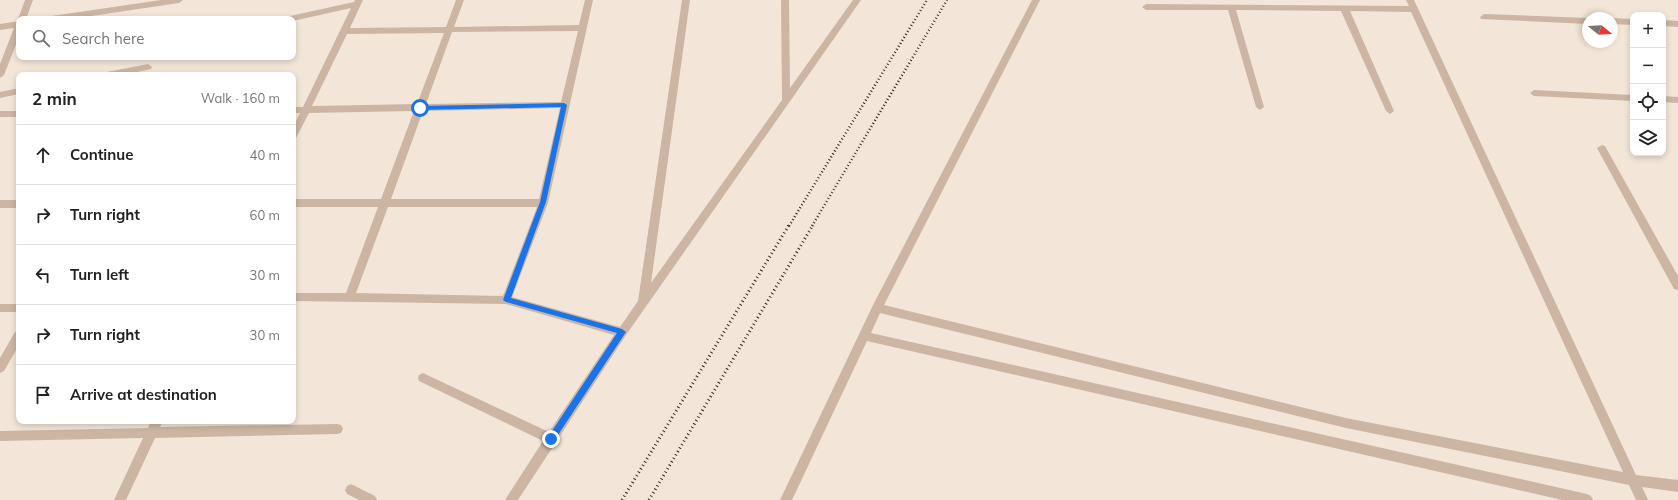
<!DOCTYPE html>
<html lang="en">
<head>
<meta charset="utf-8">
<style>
	:root { --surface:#fff; --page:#f6f6f6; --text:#222; --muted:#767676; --line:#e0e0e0 }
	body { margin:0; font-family:Mulish,sans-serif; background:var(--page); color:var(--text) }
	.controls { position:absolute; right:12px; top:12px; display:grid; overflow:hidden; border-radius:8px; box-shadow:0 2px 6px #0003 }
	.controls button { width:36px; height:36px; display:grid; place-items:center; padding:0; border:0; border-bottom:1px solid var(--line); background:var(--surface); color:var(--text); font:20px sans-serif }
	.compass { position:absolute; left:1582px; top:12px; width:36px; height:36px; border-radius:50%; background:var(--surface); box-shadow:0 2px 6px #0003; rotate:108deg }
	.stop { position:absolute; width:12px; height:12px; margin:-9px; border:3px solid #1a73e8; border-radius:50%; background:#fff }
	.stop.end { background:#1a73e8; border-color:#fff; box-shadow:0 1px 4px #0008 }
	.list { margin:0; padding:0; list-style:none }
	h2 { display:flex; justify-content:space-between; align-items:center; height:52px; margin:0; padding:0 16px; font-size:17px }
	h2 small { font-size:13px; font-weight:400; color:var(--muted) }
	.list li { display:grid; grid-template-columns:26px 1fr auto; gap:12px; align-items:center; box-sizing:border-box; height:60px; padding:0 16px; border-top:1px solid var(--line) }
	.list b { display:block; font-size:15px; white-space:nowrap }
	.list em { font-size:13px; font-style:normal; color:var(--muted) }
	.icon { flex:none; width:22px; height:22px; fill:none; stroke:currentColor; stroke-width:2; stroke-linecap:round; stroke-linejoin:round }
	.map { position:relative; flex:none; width:1678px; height:500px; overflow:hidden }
	.search { position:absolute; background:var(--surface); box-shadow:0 2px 6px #0003; left:16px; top:16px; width:280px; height:44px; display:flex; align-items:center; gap:10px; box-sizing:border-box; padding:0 14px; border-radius:8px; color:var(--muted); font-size:15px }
	.panel { position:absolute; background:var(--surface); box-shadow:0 2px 6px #0003; left:16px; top:72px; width:280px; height:352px; border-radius:8px }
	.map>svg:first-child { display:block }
</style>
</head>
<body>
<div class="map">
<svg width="1678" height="500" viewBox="0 0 1678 500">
	<rect width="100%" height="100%" fill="#f3e6d8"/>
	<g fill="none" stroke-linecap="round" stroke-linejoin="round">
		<path fill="#ccb6a3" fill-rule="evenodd" d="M25,0H33L26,19H19V21L18,19Z
			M161,0H183L179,3L71,19H48L52,16Z
			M355,0H363L350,28L446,27L456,0H464L454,27L579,25L585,0H593L548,203L512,297L620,327L638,301L682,0H690L651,283L782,100L781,0H789L790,88L853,0H861L626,335L518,500H505L543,441L419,381L418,378L419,375L423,373L427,375L549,432L614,335L506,304L293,301V293H346L378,207H293V199H381L414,111L309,113L296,138L293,139V127L300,113H293V107H303L351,8L293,21V19H286L290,16L354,2ZM578,31L561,102L426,104L452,32ZM444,33L417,104L312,106L347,34ZM560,108L539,199H391L423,111ZM388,207H537L503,296L356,293Z
			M1032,0H1040L884,305L1346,418L1623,472L1411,12L1350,11L1394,111L1390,114L1386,111L1341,11L1236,10L1264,107L1260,110L1256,107L1228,10H1146L1142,7L1146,4L1409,6L1406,0H1414L1636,475L1678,480V492L1642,487L1648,500H1636L1629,485L1346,428L880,313L871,333L1587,494L1591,496L1593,500H1562L867,341L792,500H780L873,305Z
			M1484,14L1588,18V24L1481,19L1480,17Z
			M1612,18L1633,19V25L1612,24Z
			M1663,20L1678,21V27L1663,26Z
			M19,21V37L4,75L0,78V64L14,28L0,30V24Z
			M148,64L152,67L151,69L123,75H103L107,72Z
			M19,88V94L0,98V92Z
			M1534,90L1633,95V101L1534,96L1530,93Z
			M1663,96L1678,97V103L1663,102Z
			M0,111H19V117H0Z
			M1602,145L1605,146L1678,276V290L1674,289L1597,148Z
			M0,200H19V208H0Z
			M0,304H19V312H0Z
			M19,330V345L4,371L0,373V358L15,332Z
			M151,421H163L160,427L337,424L341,425L343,429L341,433L337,434L155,438L126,500H114L143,438L0,441V431L148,428Z
			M351,484L375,496L377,500H359L347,494L345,490L347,486Z"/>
		<path stroke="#362b26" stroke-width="2.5" stroke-dasharray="1 2.5" stroke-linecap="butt" d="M789,226L927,0
			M812,226L947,0"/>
		<path stroke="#362b26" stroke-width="3" stroke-dasharray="1 3" stroke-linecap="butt" d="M622,500L789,225
			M649,500L813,225"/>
	</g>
	<path fill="#1a73e8" d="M564,103L567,105L546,202L511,298L622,329L626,332L554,441L551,442L548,441V437L617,333L506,302L503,300L540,202L561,107L420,110L417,108L420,106Z"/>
</svg>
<div class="controls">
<button>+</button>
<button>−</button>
<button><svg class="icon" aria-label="locate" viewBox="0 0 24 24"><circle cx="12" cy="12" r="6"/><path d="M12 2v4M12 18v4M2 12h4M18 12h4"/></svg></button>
<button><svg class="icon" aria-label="layers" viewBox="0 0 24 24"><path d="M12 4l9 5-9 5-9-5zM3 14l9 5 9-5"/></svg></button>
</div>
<svg class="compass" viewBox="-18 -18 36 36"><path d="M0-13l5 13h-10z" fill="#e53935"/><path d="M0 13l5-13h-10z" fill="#767676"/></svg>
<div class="stop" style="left:420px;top:108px"></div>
<div class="stop end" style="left:551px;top:439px"></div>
<div class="search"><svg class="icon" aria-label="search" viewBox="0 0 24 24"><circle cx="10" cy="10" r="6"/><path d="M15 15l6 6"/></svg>Search here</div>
<section class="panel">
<h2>2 min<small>Walk · 160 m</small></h2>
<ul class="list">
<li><svg class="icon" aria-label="ahead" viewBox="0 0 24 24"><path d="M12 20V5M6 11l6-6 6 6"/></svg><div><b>Continue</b></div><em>40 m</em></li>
<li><svg class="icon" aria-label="right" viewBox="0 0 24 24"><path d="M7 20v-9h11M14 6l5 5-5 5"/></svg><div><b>Turn right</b></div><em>60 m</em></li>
<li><svg class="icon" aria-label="left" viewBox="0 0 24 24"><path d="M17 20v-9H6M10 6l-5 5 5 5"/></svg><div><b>Turn left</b></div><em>30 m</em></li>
<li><svg class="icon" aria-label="right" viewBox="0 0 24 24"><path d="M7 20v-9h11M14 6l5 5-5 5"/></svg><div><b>Turn right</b></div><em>30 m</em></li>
<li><svg class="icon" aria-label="arrive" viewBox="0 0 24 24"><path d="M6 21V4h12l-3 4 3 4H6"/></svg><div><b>Arrive at destination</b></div></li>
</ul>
</section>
</div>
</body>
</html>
